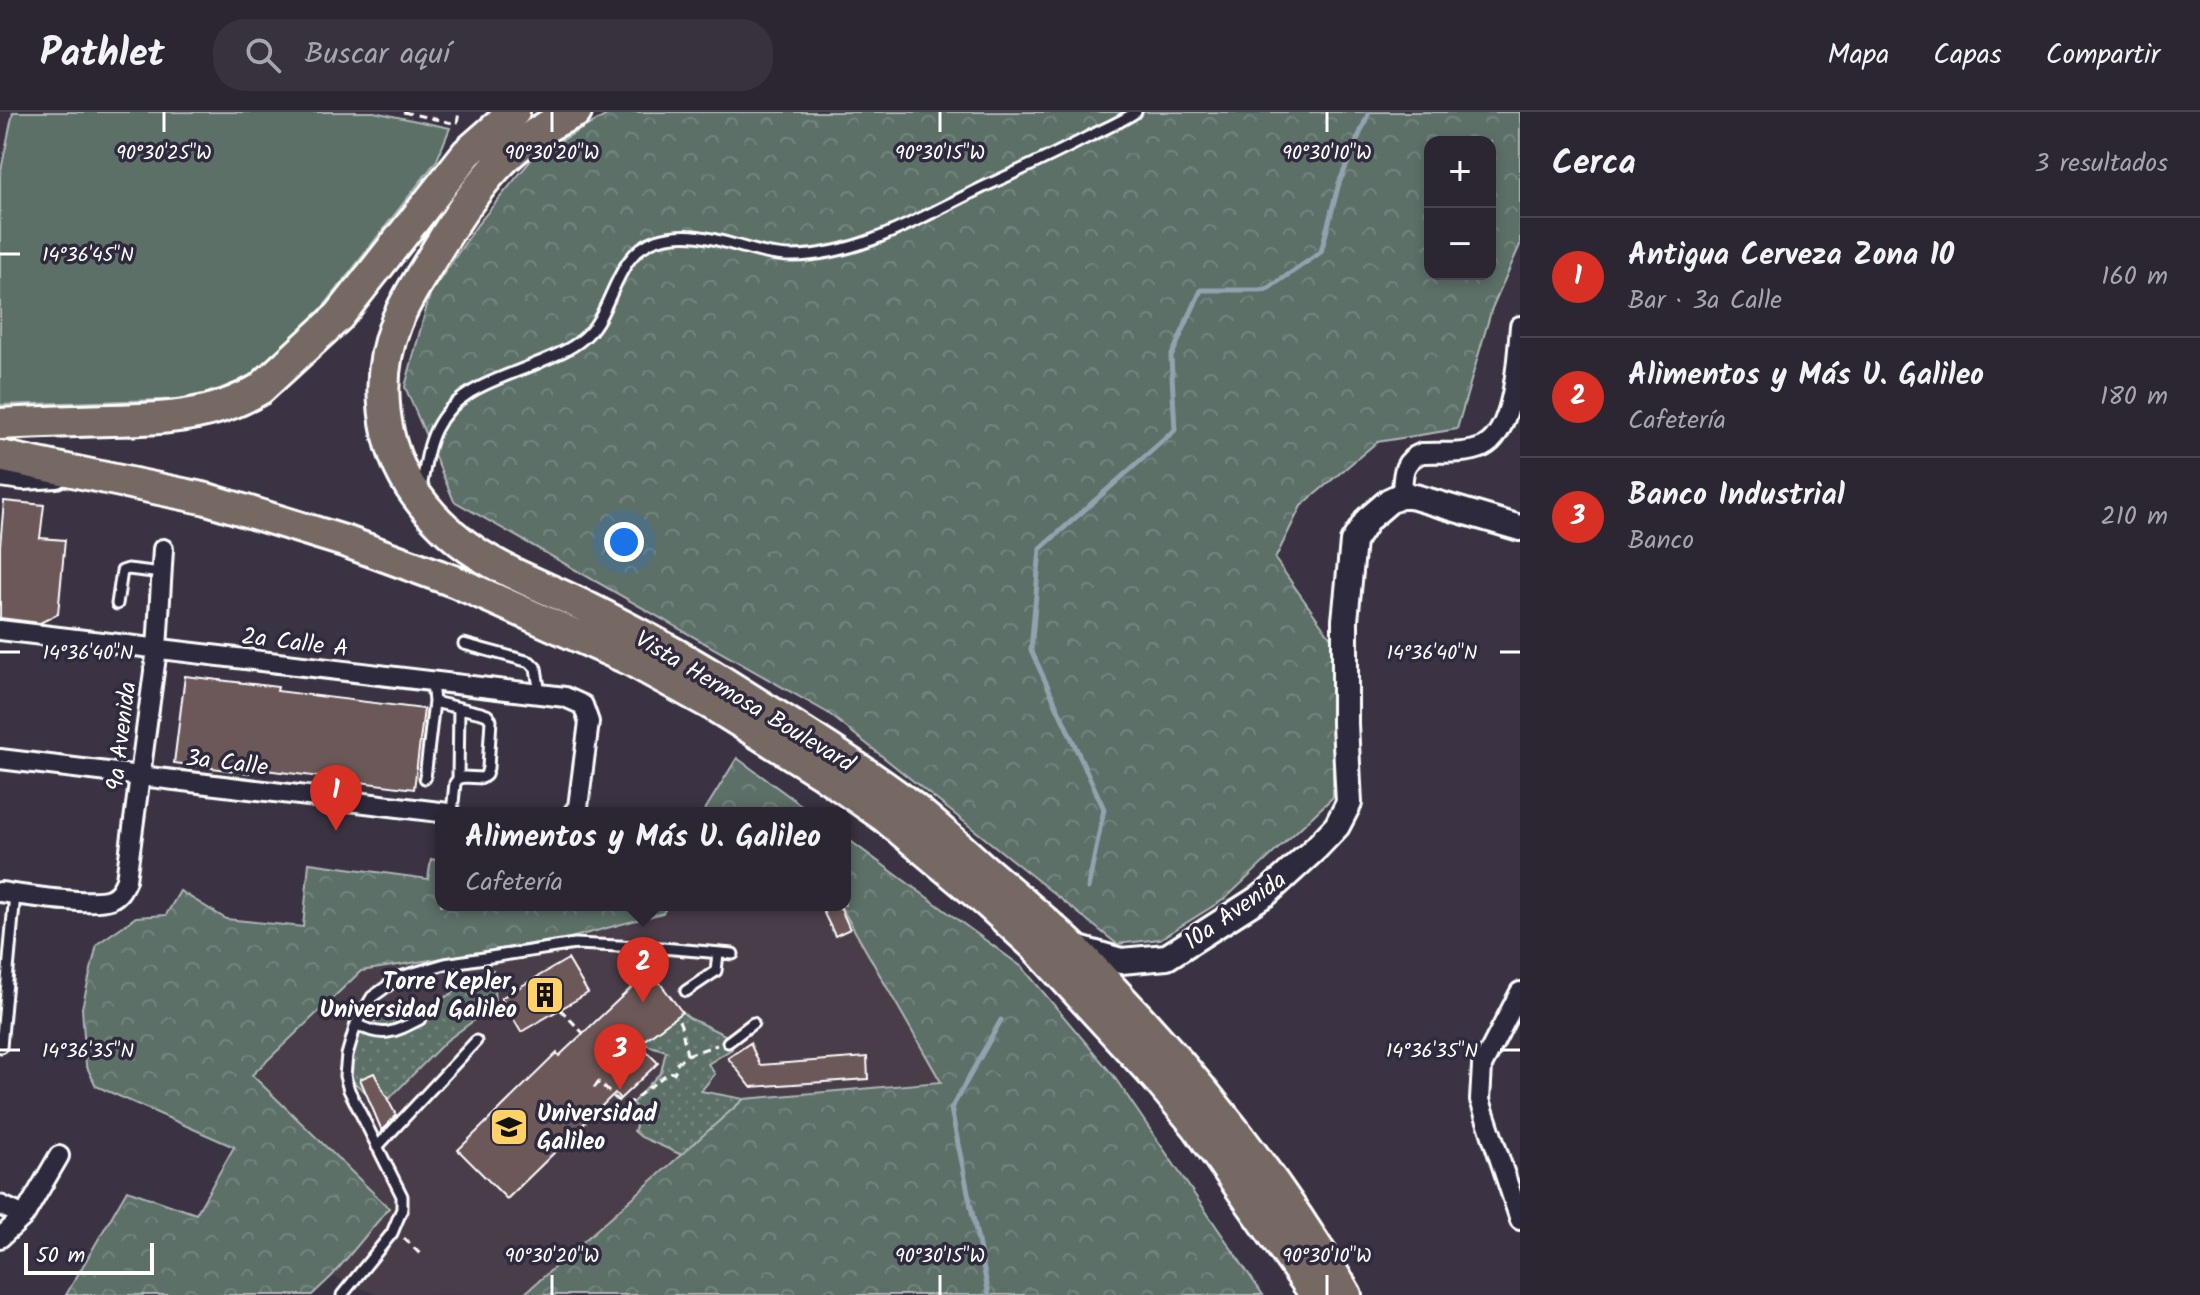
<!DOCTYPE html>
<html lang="es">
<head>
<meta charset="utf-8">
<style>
	:root { --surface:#2c2632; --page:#38323e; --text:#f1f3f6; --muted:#a6a5ac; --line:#48434d; --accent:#d93025 }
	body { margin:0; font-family:Kalam,sans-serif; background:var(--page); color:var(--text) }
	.controls { position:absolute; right:24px; top:24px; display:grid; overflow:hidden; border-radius:16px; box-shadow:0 4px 12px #0003 }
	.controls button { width:72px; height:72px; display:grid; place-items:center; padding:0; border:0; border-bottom:2px solid var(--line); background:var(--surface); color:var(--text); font:40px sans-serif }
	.scale { position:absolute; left:24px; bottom:20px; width:130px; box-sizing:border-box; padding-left:8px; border:4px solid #fff; border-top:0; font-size:22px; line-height:28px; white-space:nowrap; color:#fff; -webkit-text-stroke:6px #2f2a3d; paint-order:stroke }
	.you { position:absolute; left:624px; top:430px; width:28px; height:28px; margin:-20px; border:6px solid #fff; border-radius:50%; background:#1a73e8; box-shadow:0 0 0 12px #1a73e833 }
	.badge { display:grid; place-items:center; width:52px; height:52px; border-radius:50%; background:var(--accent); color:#fff; font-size:26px; font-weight:700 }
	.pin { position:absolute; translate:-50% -66px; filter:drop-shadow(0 2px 4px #0008) }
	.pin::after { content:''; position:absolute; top:42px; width:28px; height:24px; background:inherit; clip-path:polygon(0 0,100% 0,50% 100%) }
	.popup { position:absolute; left:435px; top:695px; width:416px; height:104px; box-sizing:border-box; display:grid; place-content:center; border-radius:16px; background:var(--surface); filter:drop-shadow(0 2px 6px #0005); font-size:26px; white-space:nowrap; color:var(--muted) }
	.popup b { font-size:30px; color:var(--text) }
	.popup::after { content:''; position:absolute; left:50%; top:100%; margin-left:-16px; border:16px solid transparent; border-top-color:var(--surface) }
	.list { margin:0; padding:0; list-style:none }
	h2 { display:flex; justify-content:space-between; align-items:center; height:104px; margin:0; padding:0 32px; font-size:34px }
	h2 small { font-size:26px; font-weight:400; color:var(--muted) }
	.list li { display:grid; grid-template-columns:52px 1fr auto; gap:24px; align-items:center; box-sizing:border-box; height:120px; padding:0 32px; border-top:2px solid var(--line) }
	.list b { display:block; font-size:30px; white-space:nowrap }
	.list p { margin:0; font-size:26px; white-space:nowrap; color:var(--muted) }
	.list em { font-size:26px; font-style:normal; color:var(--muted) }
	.icon { flex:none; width:44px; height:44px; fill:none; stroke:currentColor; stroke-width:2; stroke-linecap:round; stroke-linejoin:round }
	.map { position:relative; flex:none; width:1520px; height:1183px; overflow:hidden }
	header { display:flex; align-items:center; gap:48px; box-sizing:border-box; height:112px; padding:0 40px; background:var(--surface); border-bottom:2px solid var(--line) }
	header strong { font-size:38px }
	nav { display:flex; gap:44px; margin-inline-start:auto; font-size:28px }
	.search { width:560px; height:72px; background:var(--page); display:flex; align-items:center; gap:20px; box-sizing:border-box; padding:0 28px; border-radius:32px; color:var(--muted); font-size:30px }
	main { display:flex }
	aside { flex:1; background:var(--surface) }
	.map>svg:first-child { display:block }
</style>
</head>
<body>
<header>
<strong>Pathlet</strong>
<div class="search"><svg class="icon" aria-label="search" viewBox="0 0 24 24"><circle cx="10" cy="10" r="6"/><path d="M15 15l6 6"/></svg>Buscar aquí</div>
<nav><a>Mapa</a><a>Capas</a><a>Compartir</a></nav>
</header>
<main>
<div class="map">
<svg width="1520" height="1183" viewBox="0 0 1520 1183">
	<defs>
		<pattern id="green-dots" width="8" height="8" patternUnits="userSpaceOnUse" patternTransform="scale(2)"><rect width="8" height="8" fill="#5b6f68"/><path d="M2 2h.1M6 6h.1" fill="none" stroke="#74857f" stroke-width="1.8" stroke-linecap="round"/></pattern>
		<pattern id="forest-crowns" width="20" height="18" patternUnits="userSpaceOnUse" patternTransform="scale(2)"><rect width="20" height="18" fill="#5b6f68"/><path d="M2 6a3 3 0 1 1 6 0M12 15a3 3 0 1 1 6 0" fill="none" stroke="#74857f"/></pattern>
	</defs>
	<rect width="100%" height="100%" fill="#3b3343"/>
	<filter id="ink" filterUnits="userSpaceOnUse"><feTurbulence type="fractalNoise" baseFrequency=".0125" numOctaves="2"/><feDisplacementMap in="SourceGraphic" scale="16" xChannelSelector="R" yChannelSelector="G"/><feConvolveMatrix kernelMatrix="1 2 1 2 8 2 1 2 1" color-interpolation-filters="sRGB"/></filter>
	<g filter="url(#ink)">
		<path fill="#4a3e4a" d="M668,793H840L941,970L744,987L523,1183H378L332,1164L389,1095L252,963L361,859L570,826L662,801Z"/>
		<path fill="url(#green-dots)" stroke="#adb7b4" stroke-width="2" d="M493,858L495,893L446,929L382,994L350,967L349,950L355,927L378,907L433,892Z
			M682,900L689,906L725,923L732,937L708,952L715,962L701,979L744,987L682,1043L641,1025L634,1019L641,1002L632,991L661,960L666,939L641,931Z"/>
		<path fill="url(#forest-crowns)" stroke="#adb7b4" stroke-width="2" fill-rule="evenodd" d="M631,0H1520V133L1492,196L1457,317L1377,330L1301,394L1275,447L1333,529V685L1226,786L1160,827L1117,832L828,601L454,389L405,275L430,182L477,113L536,42L607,3ZM1430,30H1490V162H1430Z
			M737,646L812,701H703Z
			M845,725L1022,855L1113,963L1263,1183H523L744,987L941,970L840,793H845Z
			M431,747L441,749V793H668L663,801L570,826L361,859L252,963L389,1096L332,1164L312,1183H66L127,1078L196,1102L234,1035L96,974L86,953L82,896L97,832L136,805L166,803L180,779L226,807L303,815L309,751L428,767Z"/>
		<path fill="#5b6f68" stroke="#adb7b4" stroke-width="2" d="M13,0H374L450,16L437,48L289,239L262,260L221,280L189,287L0,293V63Z"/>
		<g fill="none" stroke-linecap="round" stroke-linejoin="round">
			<path stroke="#94a2ae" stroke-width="5" d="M1088,776L1104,697L1031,538L1040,437L1175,318L1171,245L1201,178H1266L1321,140L1339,71L1369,0
				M989,1183L951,997L1001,908"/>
		</g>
		<path fill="#6c5859" stroke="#fff" stroke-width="2" d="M4,389L44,393L40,426L65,428L58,502L40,511L0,506V434Z
			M185,564L278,575L277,579L424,597L414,677L250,656L249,661L174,651Z
			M820,793H839L850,817L835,824Z
			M568,847L588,881L521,920L501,886Z
			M650,858L682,900L639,932L658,951L620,987L615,981L507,1087L458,1038L557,941L559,944Z
			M750,931L760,953L867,945L868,967L751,975L728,946Z
			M374,961L396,1003L382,1019L360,967Z"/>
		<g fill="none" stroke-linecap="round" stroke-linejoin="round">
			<g stroke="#fff" stroke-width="15">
				<path id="service" d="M421,376C425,356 427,335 436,317C456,276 501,267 540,250C556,243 574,236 587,223C614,196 615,142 656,128C706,112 744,144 792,144C866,143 925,102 990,72C1023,57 1056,42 1088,25C1104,17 1121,10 1136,0
					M117,492L122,459L128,457L162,461
					M464,532L530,550L536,556L540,582
					M432,570L434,590L481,601L487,603L491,608L488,656L486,663L482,666L464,665L458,667L455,671L452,701
					M425,666L434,590
					M458,667L459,596
					M686,879L716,859L718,841
					M356,912C383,927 395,920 420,907
					M728,930L753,911
					M1,935L15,782
					M377,1035L476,929
					M342,1183L392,1121L402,1097V1084L349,978L345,964L347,943L356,912L372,885L400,865L445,852L575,832L662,836L733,842"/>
			</g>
			<g stroke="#fff" stroke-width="24">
				<path id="minor" d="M1402,383C1403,364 1401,349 1422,341C1440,340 1466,343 1483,335C1515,319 1517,246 1520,214
					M0,518L565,585L583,593L589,610L578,695L573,701
					M0,647L448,701
					M0,780C23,783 91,794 110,787C119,783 122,777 126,768L157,537L163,437
					M1520,880L1482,954L1480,988L1520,1108
					M0,1093L24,1104
					M0,1126L24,1104L59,1044"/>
			</g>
			<g stroke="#fff" stroke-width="30">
				<path id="tertiary" d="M1072,835L1121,849L1167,845L1267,781L1316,736L1337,714L1349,691L1345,612V508L1353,430L1368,407L1389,389L1402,383L1415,385L1520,416"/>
			</g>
			<g stroke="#fff" stroke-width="32">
				<path id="secondary" d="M0,361L23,364L56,362"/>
			</g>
			<g stroke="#fff" stroke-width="36">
				<path id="primary" d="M576,0C508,28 475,76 438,136C424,160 407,184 396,211C374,266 381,335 416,383C463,448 518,462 586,495C632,518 678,542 721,569C784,609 848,647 908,692C933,711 956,733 980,754C1010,780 1041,805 1070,833C1089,851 1106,871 1123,889C1208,979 1284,1077 1346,1183
					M0,312C37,310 74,309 111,308C163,307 214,305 260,277L339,204L467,41L514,0
					M0,344L207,387L347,430L456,470L631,548L713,593L822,661L885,705L988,791L1035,834L1156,965L1197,1014L1316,1183"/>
			</g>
			<path stroke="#fff" stroke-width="3" stroke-dasharray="8 6" stroke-linecap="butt" d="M403,0L457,12L459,0
				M560,897L583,921
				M687,943L717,933
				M594,976L599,970L617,988L628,992L669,960L674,961L676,957L675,953L687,943L681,913L677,905
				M404,1126L420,1142"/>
			<use href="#service" stroke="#2f2a3d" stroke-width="9"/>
			<use href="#minor" stroke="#2f2a3d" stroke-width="18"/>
			<use href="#tertiary" stroke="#2f2a3d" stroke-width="24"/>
			<use href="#secondary" stroke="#2f2a3d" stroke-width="26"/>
			<use href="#primary" stroke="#766964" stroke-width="30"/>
		</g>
	</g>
	<path fill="none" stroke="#fff" stroke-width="3" d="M164,0V20M552,0V20M940,0V20M1327,0V20M0,142H20M0,540H20M1500,540H1520M0,938H20M1500,938H1520M552,1163V1183M940,1163V1183M1327,1163V1183"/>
	<defs>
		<g id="building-square" transform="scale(2)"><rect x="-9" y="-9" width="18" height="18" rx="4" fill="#ffd166" stroke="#2f2a3d"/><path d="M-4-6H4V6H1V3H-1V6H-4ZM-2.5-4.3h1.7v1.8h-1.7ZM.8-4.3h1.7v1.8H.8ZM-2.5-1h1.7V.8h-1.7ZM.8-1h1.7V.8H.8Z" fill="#111"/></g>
		<g id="university-square" transform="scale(2)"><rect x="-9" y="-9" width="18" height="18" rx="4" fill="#ffd166" stroke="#2f2a3d"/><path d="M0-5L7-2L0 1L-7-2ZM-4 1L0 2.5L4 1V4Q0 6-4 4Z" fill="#111"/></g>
	</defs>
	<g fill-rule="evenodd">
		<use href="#building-square" x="545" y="883"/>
		<use href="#university-square" x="509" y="1015"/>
	</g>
	<g text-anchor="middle" stroke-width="7" stroke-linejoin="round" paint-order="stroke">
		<g font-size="24" fill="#fff" stroke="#2f2a3d">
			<text transform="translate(295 530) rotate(7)" y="8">2a Calle A</text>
			<text transform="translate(745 589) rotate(31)" y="8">Vista Hermosa Boulevard</text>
			<text transform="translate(121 624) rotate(-83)" y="8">9a Avenida</text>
			<text transform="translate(227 650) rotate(7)" y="8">3a Calle</text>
			<text transform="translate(1235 798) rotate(-35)" y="8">10a Avenida</text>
		</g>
		<g font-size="24" font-weight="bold" fill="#fff" stroke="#2f2a3d" text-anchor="end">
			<text x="517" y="877">Torre Kepler,<tspan x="517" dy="28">Universidad Galileo</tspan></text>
			<text x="537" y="1009" text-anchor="start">Universidad<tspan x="537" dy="28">Galileo</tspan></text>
		</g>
	</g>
	<g font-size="20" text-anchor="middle" fill="#fff" stroke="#2f2a3d" stroke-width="7" stroke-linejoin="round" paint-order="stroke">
		<text x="164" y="47">90°30'25"W</text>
		<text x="552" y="47">90°30'20"W</text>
		<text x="940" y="47">90°30'15"W</text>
		<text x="1327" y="47">90°30'10"W</text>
		<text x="88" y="149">14°36'45"N</text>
		<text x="88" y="547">14°36'40"N</text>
		<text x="1432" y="547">14°36'40"N</text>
		<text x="88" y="945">14°36'35"N</text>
		<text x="1432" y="945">14°36'35"N</text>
		<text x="552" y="1150">90°30'20"W</text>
		<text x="940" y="1150">90°30'15"W</text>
		<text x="1327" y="1150">90°30'10"W</text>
	</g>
</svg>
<div class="controls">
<button>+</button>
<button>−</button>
</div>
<div class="scale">50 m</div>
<div class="you"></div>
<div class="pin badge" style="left:336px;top:719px">1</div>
<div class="pin badge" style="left:643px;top:891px">2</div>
<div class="popup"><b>Alimentos y Más U. Galileo</b>Cafetería</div>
<div class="pin badge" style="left:620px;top:978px">3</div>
</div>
<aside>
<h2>Cerca<small>3 resultados</small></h2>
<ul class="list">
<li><span class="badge">1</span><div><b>Antigua Cerveza Zona 10</b><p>Bar · 3a Calle</p></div><em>160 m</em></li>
<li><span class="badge">2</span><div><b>Alimentos y Más U. Galileo</b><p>Cafetería</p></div><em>180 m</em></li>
<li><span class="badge">3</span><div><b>Banco Industrial</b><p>Banco</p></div><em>210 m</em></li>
</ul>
</aside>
</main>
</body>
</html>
